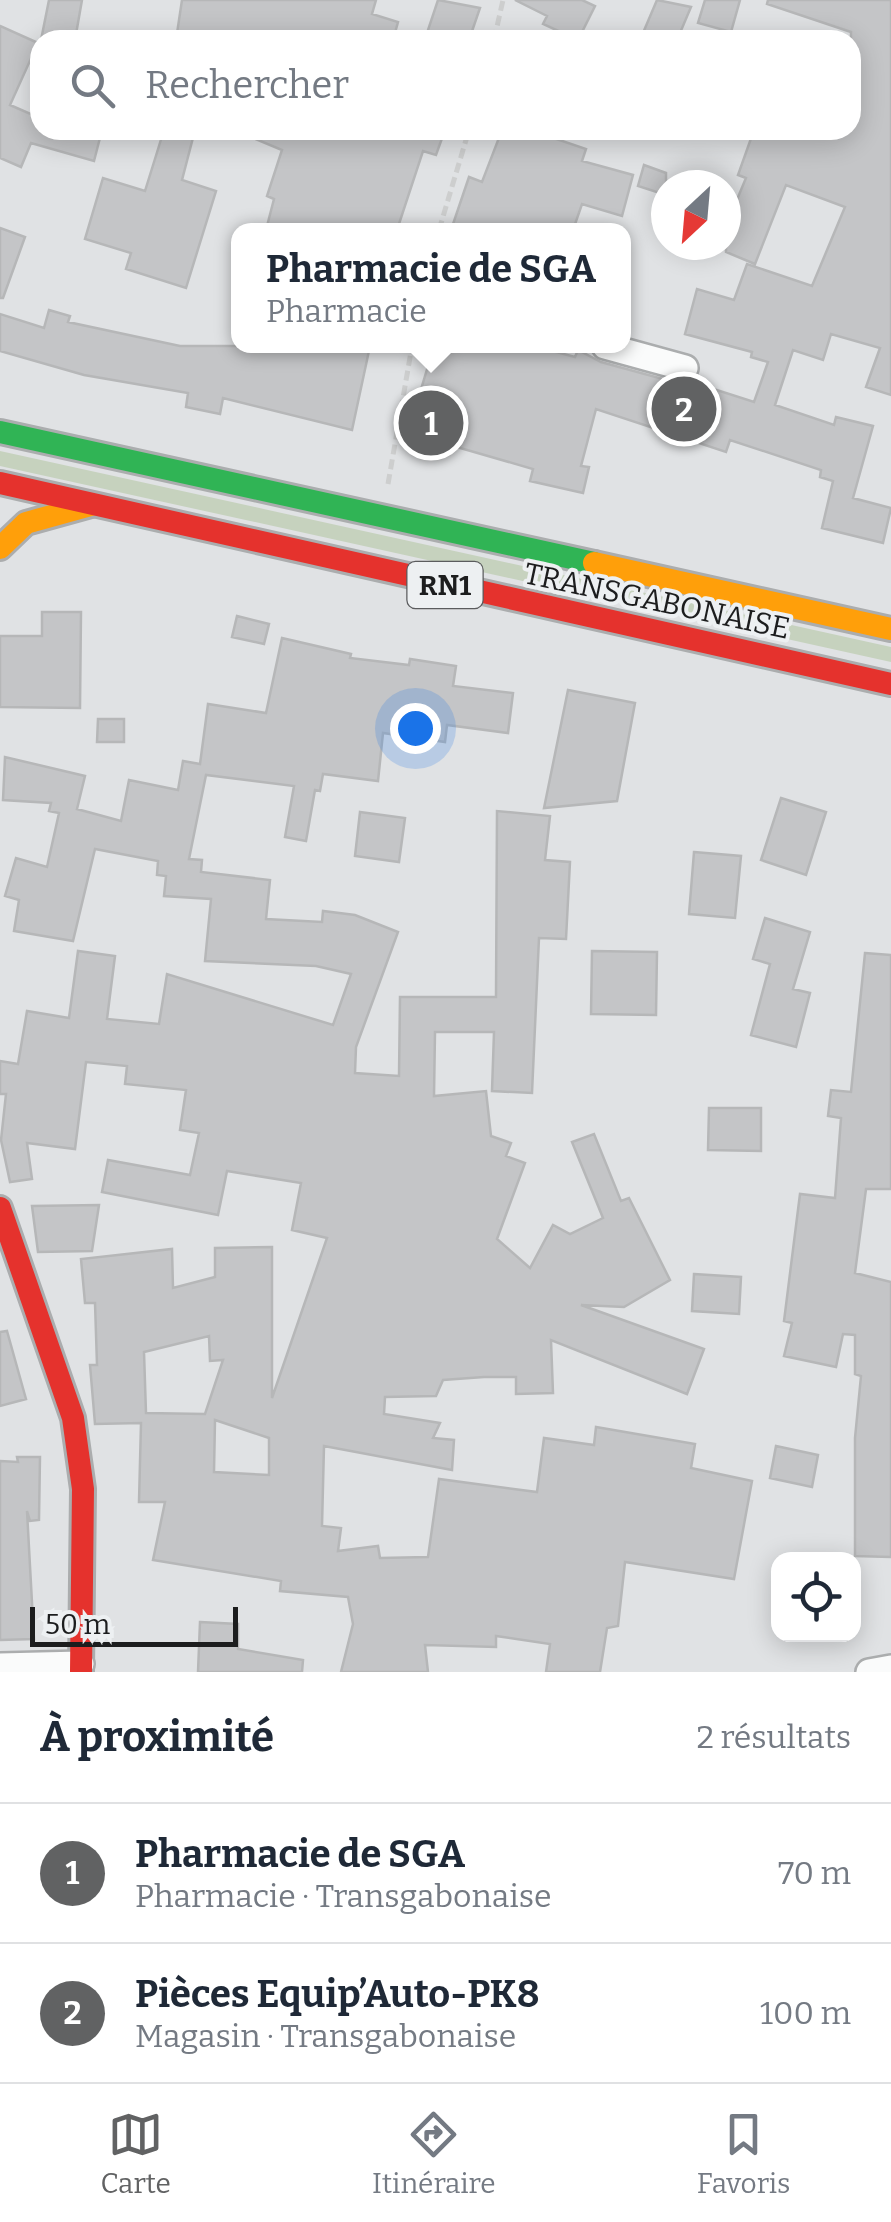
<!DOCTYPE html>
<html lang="fr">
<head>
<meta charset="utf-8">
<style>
	:root { --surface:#fff; --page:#f6f6f7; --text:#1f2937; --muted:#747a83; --line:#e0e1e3; --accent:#616263 }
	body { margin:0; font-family:Bitter,serif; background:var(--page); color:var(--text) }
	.controls { position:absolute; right:30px; bottom:30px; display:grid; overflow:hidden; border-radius:20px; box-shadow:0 5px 25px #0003 }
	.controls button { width:90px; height:90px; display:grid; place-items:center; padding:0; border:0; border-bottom:2px solid var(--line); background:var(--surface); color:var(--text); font:50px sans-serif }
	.compass { position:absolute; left:651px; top:170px; width:90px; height:90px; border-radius:50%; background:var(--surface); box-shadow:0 5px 25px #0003; rotate:206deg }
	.scale { position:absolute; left:30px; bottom:25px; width:208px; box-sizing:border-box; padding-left:10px; border:5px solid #1c1d1e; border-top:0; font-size:28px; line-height:35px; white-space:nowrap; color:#1c1d1e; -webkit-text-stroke:8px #edf0f2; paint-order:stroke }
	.you { position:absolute; left:415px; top:728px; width:35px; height:35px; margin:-25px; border:8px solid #fff; border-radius:50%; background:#1a73e8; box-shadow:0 0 0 15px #1a73e833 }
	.badge { display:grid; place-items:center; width:65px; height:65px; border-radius:50%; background:var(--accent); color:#fff; font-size:32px; font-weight:700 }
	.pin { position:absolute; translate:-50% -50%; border:5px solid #fff; box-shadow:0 2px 10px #0006 }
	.popup { position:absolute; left:231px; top:223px; width:400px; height:130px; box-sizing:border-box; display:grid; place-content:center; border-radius:20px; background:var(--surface); filter:drop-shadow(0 2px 8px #0005); font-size:32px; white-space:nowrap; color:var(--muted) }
	.popup b { font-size:38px; color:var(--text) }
	.popup::after { content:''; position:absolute; left:50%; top:100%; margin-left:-20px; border:20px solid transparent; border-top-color:var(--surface) }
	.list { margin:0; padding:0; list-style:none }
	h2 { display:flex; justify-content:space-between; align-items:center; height:130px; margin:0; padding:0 40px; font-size:42px }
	h2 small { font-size:32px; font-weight:400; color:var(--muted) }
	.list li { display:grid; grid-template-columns:65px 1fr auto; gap:30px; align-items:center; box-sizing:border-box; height:140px; padding:0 40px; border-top:2px solid var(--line) }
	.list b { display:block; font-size:38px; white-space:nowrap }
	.list p { margin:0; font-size:32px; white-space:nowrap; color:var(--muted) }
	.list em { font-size:32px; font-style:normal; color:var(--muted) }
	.icon { flex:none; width:55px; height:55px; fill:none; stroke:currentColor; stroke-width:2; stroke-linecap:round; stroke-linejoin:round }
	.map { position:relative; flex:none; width:891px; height:1672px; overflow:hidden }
	.search { position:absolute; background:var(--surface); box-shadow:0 5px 25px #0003; left:30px; right:30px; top:30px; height:110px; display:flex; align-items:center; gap:25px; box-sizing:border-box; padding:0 35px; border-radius:30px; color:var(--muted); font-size:38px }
	.sheet { height:410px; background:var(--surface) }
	nav { display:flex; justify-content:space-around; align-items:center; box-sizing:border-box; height:140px; border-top:2px solid var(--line); background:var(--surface); font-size:28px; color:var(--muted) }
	nav a { display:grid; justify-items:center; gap:5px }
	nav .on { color:var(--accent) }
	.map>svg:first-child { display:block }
</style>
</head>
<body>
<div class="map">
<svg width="891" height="1672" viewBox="0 0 891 1672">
	<rect width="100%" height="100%" fill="#e0e2e4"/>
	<path fill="#c6d2be" d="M0,451L891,647V662L0,466Z"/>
	<path fill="#c4c5c7" stroke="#b6b7b8" stroke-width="2.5" fill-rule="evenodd" d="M49,0H82L75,40H41Z
		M182,0H376L372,14L398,22L393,40H176Z
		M438,0L480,8L469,40L428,30Z
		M515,0H582L595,6L578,40L543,24L547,16Z
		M657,0L691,7L677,40H640Z
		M705,0H740L731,32L698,23Z
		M768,0H891V395L866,387L880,348L831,334L823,360L793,350L775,405L834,425L836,417L873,426L853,498L891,508L883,543L822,528L833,481L820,477L821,470L730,440L726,452L596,409L581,466L589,467L583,493L530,481L533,469L408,433L434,346H534L575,357L578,350L601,362L681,384L692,382L754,402L768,362L751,357L752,352L685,334L697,289L734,300L747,264L812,286L845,207L786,185L755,264L726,252V226L746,178L738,175L754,130H851V32L767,4Z
		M0,26L38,43L10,105L40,118V130H102L94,161L31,143L21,167L0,158Z
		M164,130H195L182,180L216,191L186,288L126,269L131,253L85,239L103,178L145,191Z
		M234,130H445L436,155L423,151L397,230H266L274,199L267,196L282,150Z
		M502,130H530L586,149L582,161L633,175L622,216L582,204L573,230H451L469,177L482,182Z
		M644,165L666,173V195L638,186Z
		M0,228L25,237L3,298H0Z
		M49,310L70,316L68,322L180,346H370L352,430L223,398L220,414L186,407L188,393L84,375L0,351V314L44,328Z
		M42,612H81L80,708L0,707V636H42Z
		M237,616L269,624L264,644L232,637Z
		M282,638L351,654L350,658L409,665L410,659L456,666L453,686L513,693L508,733L447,725L445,742L383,733L378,781L323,774L320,791L315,790L306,841L285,837L294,786L206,775L189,859L202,860L201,872L270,880L266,919L322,922L323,911L355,915L398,932L356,1047L355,1073L399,1076L400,997H496L497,811L550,816L545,860L570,862L566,939L539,938L532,1093L492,1091L494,1032H435L434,1096L486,1091L491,1136L511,1143L506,1156L525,1163L497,1239L530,1268L553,1225L570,1234L603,1218L572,1142L594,1134L621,1201L629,1198L670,1280L624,1307L581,1305L704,1349L687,1394L551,1340L553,1393L516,1394V1377H484L443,1380L436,1396L385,1397L384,1414L440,1423L433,1438L454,1440L452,1470L324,1446L322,1526L341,1528L338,1551L378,1546L380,1558L428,1557L439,1479L537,1492L544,1438L594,1445L596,1427L695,1444L691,1468L752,1481L734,1579L625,1562L618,1626L607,1628L600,1672H546L550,1644L496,1636V1647L425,1645L428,1672H341L353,1624L348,1597L280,1591L281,1581L153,1560L165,1502H139L141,1423L95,1424L90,1365H97L95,1303H85L81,1259L172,1249L173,1288L215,1277V1248L272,1247V1398L327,1238L292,1230L301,1183L227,1171L218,1215L102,1192L108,1160L190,1175L199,1133L180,1130L186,1090L125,1084L127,1066L86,1062L75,1149L27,1143L32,1179L10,1182L1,1140L6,1094H0V1061L18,1064L27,1011L69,1018L78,951L115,956L107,1019L159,1024L167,974L333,1025L351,974L316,966L205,961L211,899L164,896L166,876L157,875L158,861L95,849L73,941L14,931L19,900L5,896L16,858L47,867L59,813L49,811L51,803L3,800L5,757L85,776L77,809L121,821L129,780L178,790L183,761L200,764L208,704L266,713ZM209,1336L210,1361L223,1360L205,1414L146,1413L144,1352ZM215,1420L269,1438V1475L214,1472Z
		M568,690L635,703L617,801L544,808Z
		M98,719H124V742H97Z
		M781,798L826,812L806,875L761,860Z
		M360,812L405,818L399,862L355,856Z
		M694,852L741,856L735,918L689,914Z
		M765,918L810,932L793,989L810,993L796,1047L751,1035L770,964L753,959Z
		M592,951L657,952L656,1015L591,1014Z
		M865,953L891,955V1189H866L855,1273L891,1282V1557L855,1556V1438L861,1376L855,1374V1335L843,1334L836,1367L784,1356L792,1323L784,1321L800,1194L835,1198L841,1118L828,1116L831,1090L851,1092Z
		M709,1108H761V1151L708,1150Z
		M99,1205L92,1251L38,1252L32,1206Z
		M694,1274L741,1277L739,1314L692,1311Z
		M7,1331L26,1399L0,1406V1332Z
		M776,1446L818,1455L812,1487L770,1478Z
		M17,1457H40L39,1520L30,1521L27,1511L34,1639L0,1640V1461L18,1462Z
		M200,1622L238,1624V1649L303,1660L302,1672H198Z"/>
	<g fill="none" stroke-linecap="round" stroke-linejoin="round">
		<g stroke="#abadae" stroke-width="30">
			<path id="street" d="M605,346L685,368
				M0,1666L81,1664
				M869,1672L891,1668"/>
		</g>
		<g stroke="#abadae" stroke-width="28">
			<path id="fast" d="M0,432L594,563"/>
		</g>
		<g stroke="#abadae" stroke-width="28">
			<path id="slow" d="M0,548L26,523L91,505
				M594,563L891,629"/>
		</g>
		<g stroke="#abadae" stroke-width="28">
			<path id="jam" d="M0,483L891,684
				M0,1208L73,1418L83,1489L81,1672"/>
		</g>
		<path stroke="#cdcece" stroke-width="5" stroke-dasharray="10 5" stroke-linecap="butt" d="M494,40L503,0
			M439,230L469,130
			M388,484L412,346"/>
		<use href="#street" stroke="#fafbfb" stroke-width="25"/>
		<use href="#fast" stroke="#30b455" stroke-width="22"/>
		<use href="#slow" stroke="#ff9f0a" stroke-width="22"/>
		<use href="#jam" stroke="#e5322d" stroke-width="22"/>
	</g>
	<g text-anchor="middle" stroke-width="8" stroke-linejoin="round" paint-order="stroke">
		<rect fill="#edf0f2" stroke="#5b5c5e" stroke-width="2.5" x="407.5" y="562" width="75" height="46" rx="8"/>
		<g font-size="28" font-weight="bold" fill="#1c1d1e">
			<text x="445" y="595">RN1</text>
		</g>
		<g font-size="30" fill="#1c1d1e" stroke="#edf0f2">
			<text transform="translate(657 601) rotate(12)" y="10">TRANSGABONAISE</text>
		</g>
	</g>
</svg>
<div class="controls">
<button><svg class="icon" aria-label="locate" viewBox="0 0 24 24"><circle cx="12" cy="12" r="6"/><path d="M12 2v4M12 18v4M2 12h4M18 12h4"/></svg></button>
</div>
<svg class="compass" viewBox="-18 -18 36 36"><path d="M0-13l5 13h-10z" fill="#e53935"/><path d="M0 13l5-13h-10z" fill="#747a83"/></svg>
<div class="scale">50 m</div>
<div class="you"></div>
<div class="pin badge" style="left:431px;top:423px">1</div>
<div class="popup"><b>Pharmacie de SGA</b>Pharmacie</div>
<div class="pin badge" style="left:684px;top:409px">2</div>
<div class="search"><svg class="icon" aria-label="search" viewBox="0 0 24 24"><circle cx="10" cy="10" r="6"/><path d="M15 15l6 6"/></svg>Rechercher</div>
</div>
<section class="sheet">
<h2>À proximité<small>2 résultats</small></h2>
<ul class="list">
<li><span class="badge">1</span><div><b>Pharmacie de SGA</b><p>Pharmacie · Transgabonaise</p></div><em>70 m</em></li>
<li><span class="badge">2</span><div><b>Pièces Equip’Auto-PK8</b><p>Magasin · Transgabonaise</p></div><em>100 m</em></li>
</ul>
</section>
<nav>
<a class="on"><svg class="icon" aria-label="map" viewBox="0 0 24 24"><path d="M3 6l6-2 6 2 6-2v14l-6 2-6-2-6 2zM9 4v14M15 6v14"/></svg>Carte</a>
<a><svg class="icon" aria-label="directions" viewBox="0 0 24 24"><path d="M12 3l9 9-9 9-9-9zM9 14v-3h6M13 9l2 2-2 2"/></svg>Itinéraire</a>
<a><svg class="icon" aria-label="saved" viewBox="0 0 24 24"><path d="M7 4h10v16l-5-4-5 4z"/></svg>Favoris</a>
</nav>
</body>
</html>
